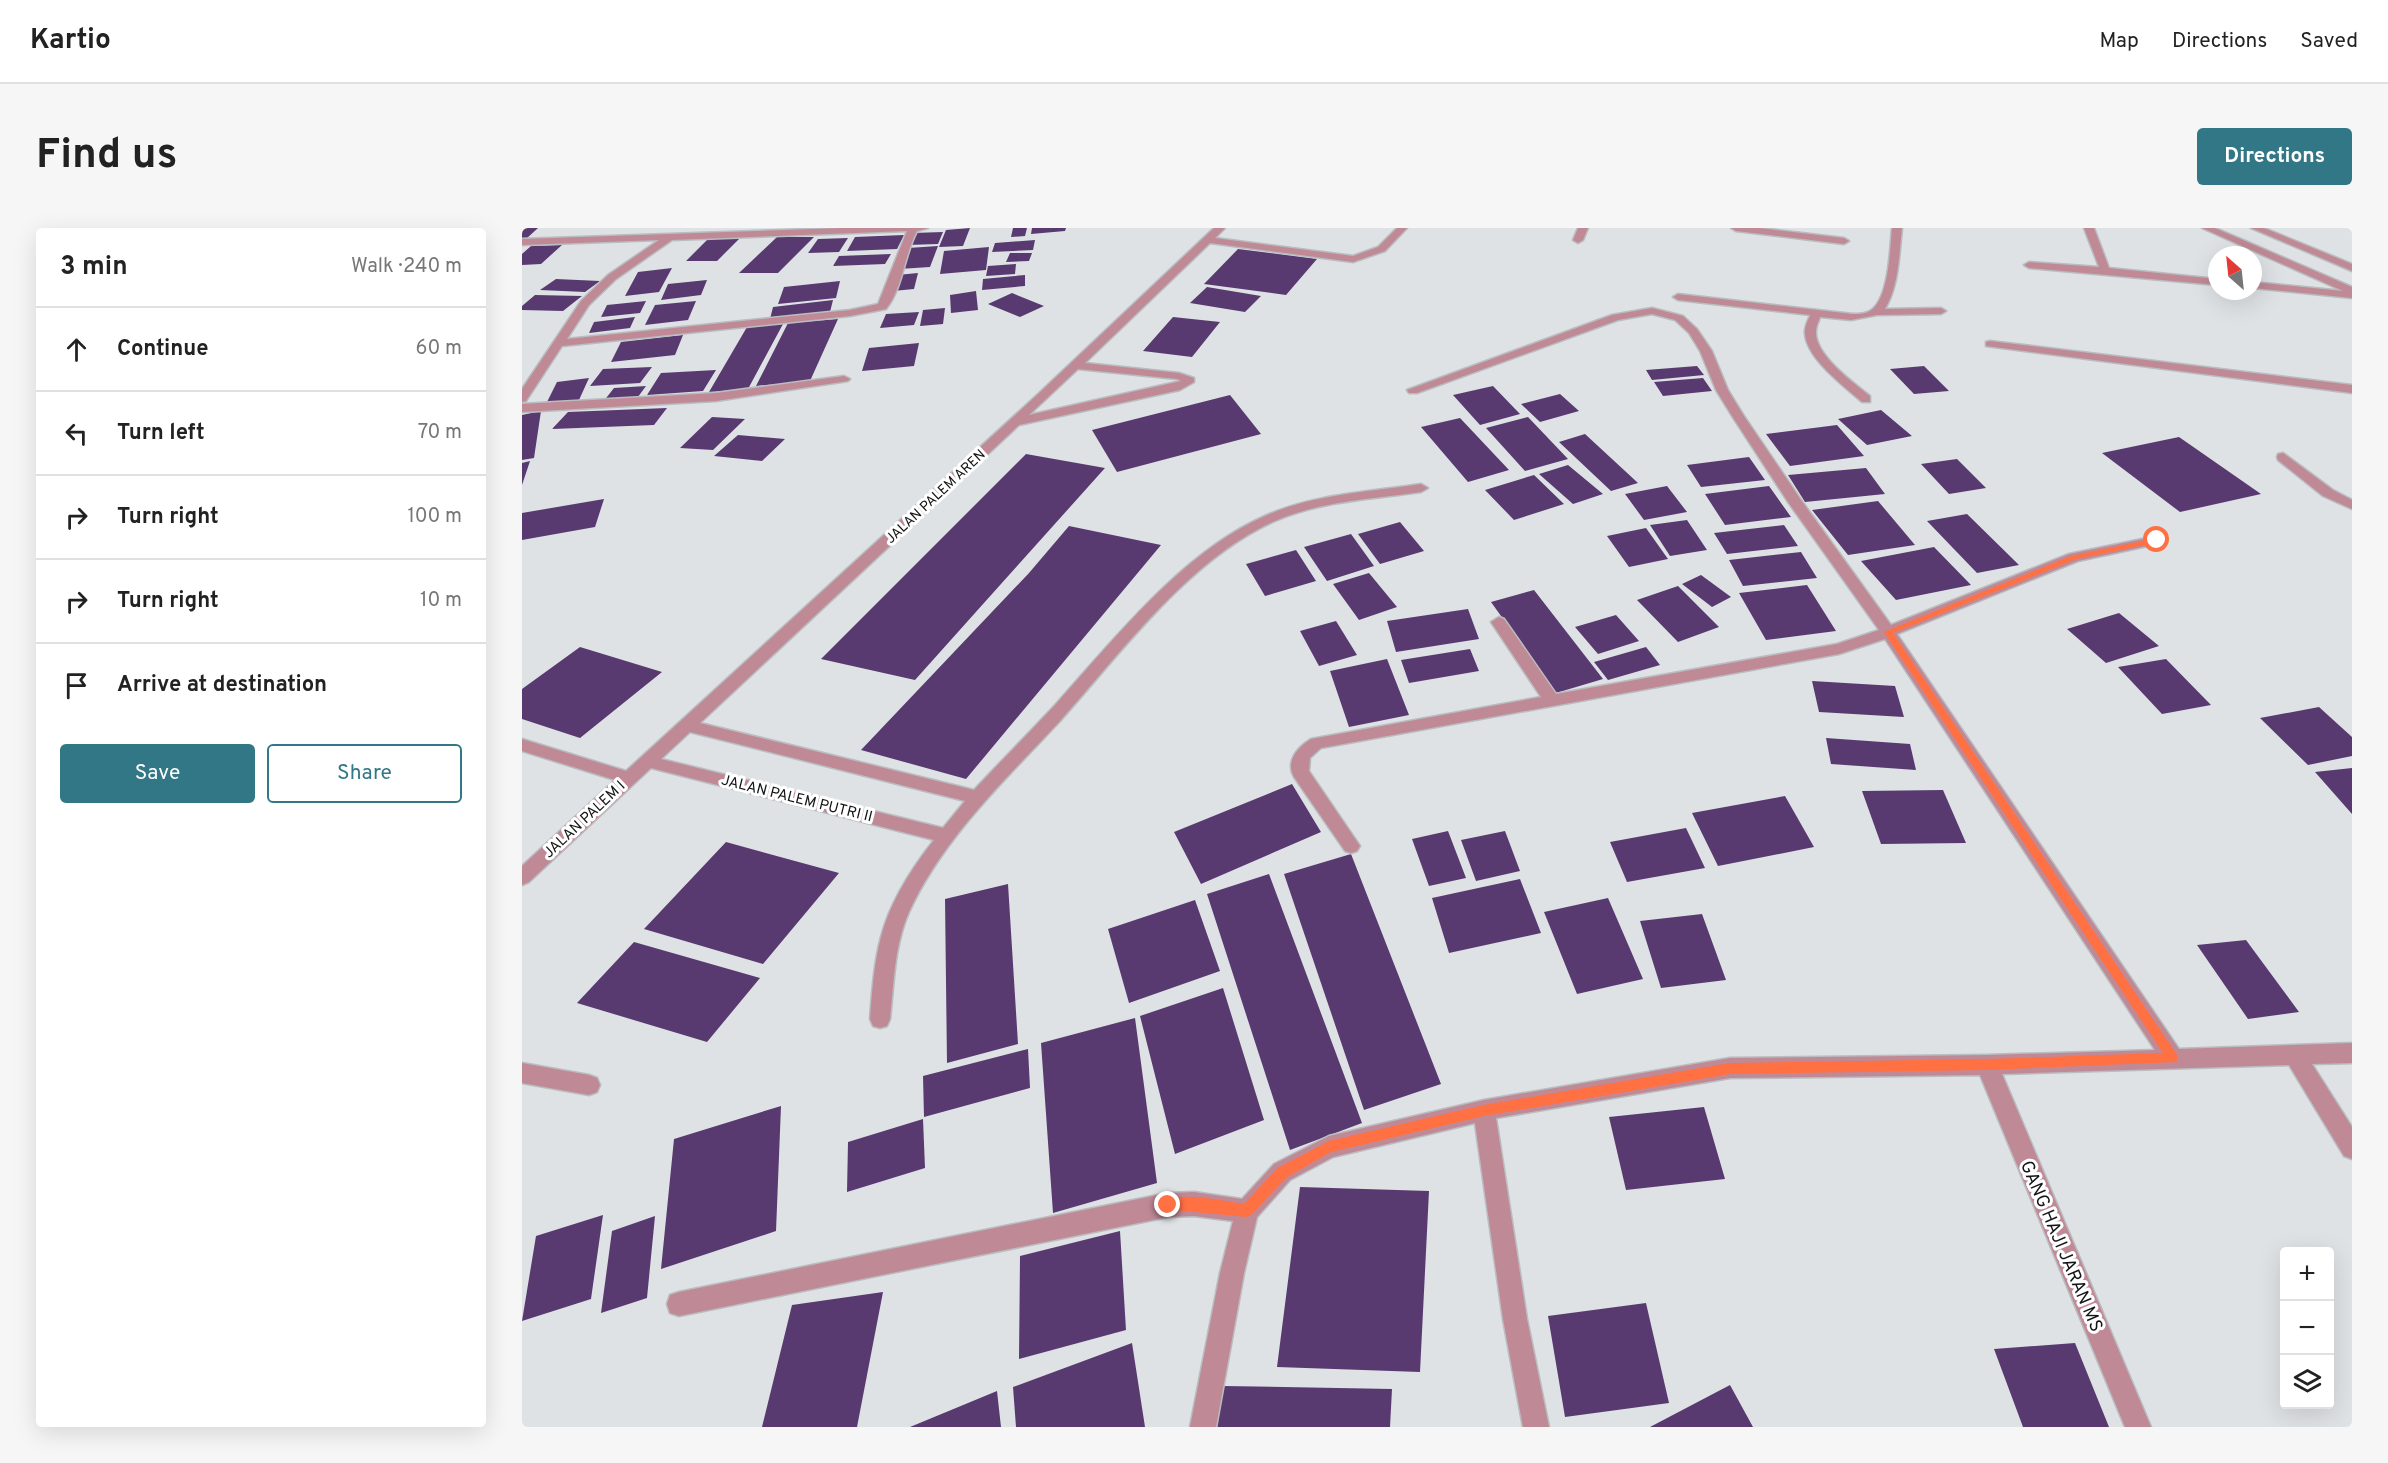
<!DOCTYPE html>
<html lang="en">
<head>
<meta charset="utf-8">
<style>
	:root { --surface:#fff; --page:#f6f6f6; --text:#222; --muted:#767676; --line:#e0e0e0; --accent:#327785 }
	body { margin:0; font-family:Overpass,sans-serif; background:var(--page); color:var(--text) }
	.controls { position:absolute; right:18px; bottom:18px; display:grid; overflow:hidden; border-radius:6px; box-shadow:0 6px 24px #0002 }
	.controls button { width:54px; height:54px; display:grid; place-items:center; padding:0; border:0; border-bottom:2px solid var(--line); background:var(--surface); color:var(--text); font:30px sans-serif }
	.compass { position:absolute; left:1686px; top:18px; width:54px; height:54px; border-radius:50%; background:var(--surface); box-shadow:0 6px 24px #0002; rotate:333deg }
	.stop { position:absolute; width:18px; height:18px; margin:-14px; border:4px solid #ff7043; border-radius:50%; background:#fff }
	.stop.end { background:#ff7043; border-color:#fff; box-shadow:0 2px 6px #0008 }
	.list { margin:0; padding:0; list-style:none }
	h2 { display:flex; justify-content:space-between; align-items:center; height:78px; margin:0; padding:0 24px; font-size:26px }
	h2 small { font-size:20px; font-weight:400; color:var(--muted) }
	.list li { display:grid; grid-template-columns:39px 1fr auto; gap:18px; align-items:center; box-sizing:border-box; height:84px; padding:0 24px; border-top:2px solid var(--line) }
	.list b { display:block; font-size:22px; white-space:nowrap }
	.list em { font-size:20px; font-style:normal; color:var(--muted) }
	.actions { display:flex; gap:12px; padding:18px 24px }
	.actions a { flex:1; padding:14px 0; border:2px solid var(--accent); border-radius:6px; text-align:center; font-size:21px; color:var(--accent) }
	.actions .main { background:var(--accent); color:#fff }
	.icon { flex:none; width:33px; height:33px; fill:none; stroke:currentColor; stroke-width:2; stroke-linecap:round; stroke-linejoin:round }
	.map { position:relative; flex:none; width:1830px; height:1199px; overflow:hidden; border-radius:6px }
	header { display:flex; align-items:center; gap:36px; box-sizing:border-box; height:84px; padding:0 30px; background:var(--surface); border-bottom:2px solid var(--line) }
	header strong { font-size:28px }
	nav { display:flex; gap:33px; margin-inline-start:auto; font-size:21px }
	.intro { display:flex; align-items:center; justify-content:space-between; box-sizing:border-box; height:144px; padding:0 36px }
	h1 { margin:0; font-size:42px }
	.button { padding:15px 27px; border-radius:6px; background:var(--accent); color:#fff; font-size:21px; font-weight:700 }
	main { display:flex; gap:36px; padding:0 36px }
	aside { flex:1; background:var(--surface); border-radius:6px; box-shadow:0 6px 24px #0002 }
	.map>svg:first-child { display:block }
</style>
</head>
<body>
<header>
<strong>Kartio</strong>
<nav><a>Map</a><a>Directions</a><a>Saved</a></nav>
</header>
<div class="intro"><h1>Find us</h1><a class="button">Directions</a></div>
<main>
<aside>
<h2>3 min<small>Walk · 240 m</small></h2>
<ul class="list">
<li><svg class="icon" aria-label="ahead" viewBox="0 0 24 24"><path d="M12 20V5M6 11l6-6 6 6"/></svg><div><b>Continue</b></div><em>60 m</em></li>
<li><svg class="icon" aria-label="left" viewBox="0 0 24 24"><path d="M17 20v-9H6M10 6l-5 5 5 5"/></svg><div><b>Turn left</b></div><em>70 m</em></li>
<li><svg class="icon" aria-label="right" viewBox="0 0 24 24"><path d="M7 20v-9h11M14 6l5 5-5 5"/></svg><div><b>Turn right</b></div><em>100 m</em></li>
<li><svg class="icon" aria-label="right" viewBox="0 0 24 24"><path d="M7 20v-9h11M14 6l5 5-5 5"/></svg><div><b>Turn right</b></div><em>10 m</em></li>
<li><svg class="icon" aria-label="arrive" viewBox="0 0 24 24"><path d="M6 21V4h12l-3 4 3 4H6"/></svg><div><b>Arrive at destination</b></div></li>
</ul>
<div class="actions"><a class="main">Save</a><a>Share</a></div>
</aside>
<div class="map">
<svg width="1830" height="1199" viewBox="0 0 1830 1199">
	<rect width="100%" height="100%" fill="#dee2e5"/>
	<path fill="#583a70" d="M0,0H16L4,11H0Z
		M448,0L441,18L417,19L424,2Z
		M491,0H505L503,8L489,9Z
		M510,0H544L543,3L509,6Z
		M421,4L416,16L385,17L391,5Z
		M382,7L375,21L325,23L333,9Z
		M255,9H292L256,45H217Z
		M326,10L317,24L286,25L296,11Z
		M186,11H217L195,33H164Z
		M513,12L511,22L470,24L473,15Z
		M40,17L19,36L0,37V26L9,18Z
		M416,18L408,39L377,41L386,20Z
		M467,19L464,42L418,46L422,23Z
		M716,21L756,26L795,31L764,67L682,56Z
		M488,25H510L507,33L484,34Z
		M369,26L363,36L311,38L317,28Z
		M494,36L493,46L464,48L466,38Z
		M150,40L137,64L103,68L116,44Z
		M396,45L392,61L371,63L375,47Z
		M503,47V58L460,62L461,51Z
		M34,51L78,53L63,64L18,62Z
		M185,52L179,67L139,72L146,56Z
		M318,53L314,70L256,76L262,59Z
		M685,59L739,68L723,84L668,75Z
		M454,63L456,82L429,85L428,67Z
		M490,65L522,78L498,89L466,76Z
		M13,67L60,68L41,83L0,82V78Z
		M311,72L308,84L248,91L251,79Z
		M124,73L118,85L79,89L85,77Z
		M174,73L166,92L123,97L133,77Z
		M423,80L421,96L398,98L401,82Z
		M397,84L392,97L358,100L364,86Z
		M113,89L108,100L67,105L72,94Z
		M651,89L698,94L670,129L621,123Z
		M316,91L288,153L234,158L266,95Z
		M261,96L226,161L187,164L225,99Z
		M161,107L153,127L89,134L99,114Z
		M397,115L392,138L340,143L347,120Z
		M1175,138L1182,147L1130,152L1124,142Z
		M1402,138L1427,163L1392,166L1368,141Z
		M130,139L118,155L68,158L81,141Z
		M194,142L181,163L125,167L139,145Z
		M67,150L57,172L24,176L35,154Z
		M1181,150L1190,163L1141,168L1132,154Z
		M124,158L113,173L81,174L92,160Z
		M971,158L998,186L958,197L931,167Z
		M1038,166L1057,183L1018,194L999,176Z
		M708,167L739,206L595,244L570,202Z
		M145,180L132,197L30,201L46,184Z
		M1359,182L1390,208L1345,217L1316,191Z
		M19,183L12,230L0,232V187Z
		M190,189L223,191L191,222L158,220Z
		M1006,189L1046,231L1003,243L964,200Z
		M938,190L987,242L946,254L899,199Z
		M1315,197L1342,228L1268,238L1244,206Z
		M1063,206L1116,255L1089,263L1037,214Z
		M216,207L263,211L240,233L192,228Z
		M1657,209L1739,266L1658,284L1580,225Z
		M504,226L583,240L393,452L299,431Z
		M1227,229L1243,252L1179,259L1165,237Z
		M1435,231L1464,260L1427,266L1399,236Z
		M8,233L0,257V235Z
		M1046,237L1081,266L1051,276L1017,246Z
		M1344,240L1363,266L1283,274L1266,247Z
		M1012,247L1042,276L992,292L963,262Z
		M1145,258L1165,284L1122,292L1103,266Z
		M1247,258L1269,289L1203,297L1183,266Z
		M82,271L73,299L0,312V285Z
		M1356,273L1393,317L1326,327L1290,282Z
		M1445,286L1497,337L1455,345L1405,293Z
		M1165,292L1185,322L1148,328L1128,297Z
		M878,294L902,323L858,336L836,306Z
		M1262,297L1276,318L1205,326L1192,305Z
		M547,298L639,317L444,551L339,522L507,345Z
		M1124,300L1146,331L1107,339L1085,308Z
		M829,306L852,338L805,353L782,319Z
		M1412,319L1449,357L1374,372L1339,333Z
		M774,322L794,353L743,368L724,336Z
		M1279,324L1295,350L1221,358L1207,332Z
		M847,345L875,379L837,392L811,356Z
		M1179,347L1209,369L1190,379L1160,356Z
		M1285,357L1314,403L1244,412L1217,365Z
		M1156,358L1197,399L1156,414L1115,372Z
		M1012,362L1081,451L1034,465L969,374Z
		M946,381L957,411L874,424L865,393Z
		M1597,385L1637,418L1584,435L1545,401Z
		M1094,387L1117,413L1076,426L1053,399Z
		M814,393L835,427L797,438L778,403Z
		M58,419L140,444L58,510L0,491V461Z
		M1124,419L1138,437L1086,452L1072,434Z
		M948,421L957,443L887,455L879,432Z
		M865,431L887,487L827,499L808,443Z
		M1644,431L1689,477L1640,486L1596,439Z
		M1290,453L1373,458L1382,489L1297,484Z
		M1797,479L1830,509V528L1786,537L1738,490Z
		M1304,510L1388,516L1394,542L1309,536Z
		M1830,540V586L1793,544Z
		M770,556L799,604L679,656L652,604Z
		M1421,562L1444,615L1359,616L1340,563Z
		M1263,568L1292,619L1196,638L1170,585Z
		M1164,600L1183,640L1105,654L1088,614Z
		M926,603L944,650L907,658L890,611Z
		M983,603L998,643L954,653L939,612Z
		M204,614L317,645L241,736L122,701Z
		M829,626L919,856L842,882L762,646Z
		M747,646L840,895L768,922L685,666Z
		M998,651L1019,705L927,725L910,670Z
		M486,656L496,816L425,835L423,671Z
		M1086,670L1121,751L1055,766L1022,684Z
		M673,672L698,743L607,775L586,701Z
		M1180,686L1204,752L1139,760L1118,693Z
		M1724,712L1777,784L1726,791L1675,717Z
		M112,714L238,750L185,814L55,775Z
		M701,760L742,892L653,926L618,788Z
		M613,790L635,955L531,985L519,815Z
		M506,821L508,860L402,889L401,848Z
		M259,878L254,1003L139,1041L152,911Z
		M1182,879L1203,951L1104,962L1087,889Z
		M401,891L403,940L325,964L326,914Z
		M778,959L907,963L898,1144L755,1139Z
		M81,987L69,1071L0,1093L14,1008Z
		M133,988L125,1070L79,1085L90,1003Z
		M598,1003L604,1102L497,1131L498,1028Z
		M361,1064L335,1199H240L270,1077Z
		M1124,1075L1147,1175L1043,1189L1026,1088Z
		M610,1115L623,1199H494L491,1159Z
		M1553,1115L1587,1199H1501L1472,1121Z
		M1208,1157L1231,1199H1128Z
		M701,1158L870,1161L868,1199H695Z
		M475,1163L479,1199H388Z"/>
	<g fill="none" stroke-linecap="round" stroke-linejoin="round">
		<g stroke="#b9bdc0" stroke-width="3">
			<path id="minor" d="M320,0H406L395,3C382,27 381,60 364,81L328,88L40,118L4,173L0,174V161L59,73L86,47L137,12L0,17V11ZM385,3L356,76L328,82L45,111L67,77L94,51L150,12Z
				M692,0H703L693,10L831,28L856,19L875,0H885L863,23L831,34L688,15L563,135L657,145L672,150V154L658,162L497,197L178,495L452,562C479,533 507,505 534,476C592,411 662,323 743,288C791,266 847,264 899,256L906,260L899,264C850,271 798,273 753,293C667,331 599,425 538,493C483,552 421,610 387,684C372,718 372,755 368,791L365,798L358,800L351,798L348,791C350,764 352,735 359,709C368,674 390,640 412,612L129,540L7,654L0,657V638L93,552L0,523V511L104,543L515,167ZM556,141L655,151L659,153L507,187ZM168,504L443,573L421,600L139,531Z
				M1056,0H1066L1061,12L1056,15L1051,12Z
				M1209,0H1238L1322,10L1327,13L1322,16L1214,3Z
				M1370,0H1380C1377,27 1377,57 1363,81L1419,80L1424,83L1419,86L1355,87L1329,92L1298,89C1297,93 1294,98 1294,103C1292,127 1332,155 1348,168V174H1340C1322,158 1285,131 1283,106C1282,99 1286,93 1288,87L1156,72L1151,69L1156,66L1322,85C1329,86 1339,87 1346,84C1367,75 1368,21 1370,0Z
				M1562,0H1572L1587,40L1695,51V57L1507,40L1502,37L1507,34L1577,39Z
				M1680,0H1693L1830,59V70L1731,60V54L1821,63Z
				M1729,0H1742L1830,36V43Z
				M1130,80L1161,88L1175,101L1190,123L1206,162L1222,188L1279,272L1369,397L1547,326L1635,308L1642,312L1635,316L1556,333L1375,406L1657,821L1830,815V835L1790,836L1830,899V931L1822,928L1767,837L1480,846L1629,1199H1603L1458,847L1208,850L974,890L1005,1091L1027,1199H1001L981,1091L953,895L811,929L768,952L735,989L722,1045L694,1199H668L698,1045L711,993L672,988L646,989L157,1088L148,1085L145,1076L148,1067L157,1064L646,965L672,964L720,971L752,936L807,908L962,872L1208,830L1465,827L1633,822L1363,411L1317,426L799,520L788,530L787,543L838,618L835,623L829,625L823,623L772,549C763,533 776,519 789,511L1019,469L969,394L977,389L982,391L1034,466L1315,416L1357,402L1266,274L1210,188L1194,162L1178,123L1167,105L1153,92L1130,86L1096,92L895,165H887L885,162L1090,87Z
				M1468,113L1830,157V165L1464,118V114Z
				M322,148L328,151L326,153L194,173L0,184V176L194,165Z
				M1761,225L1811,262L1830,272V281L1801,268L1756,232L1755,229L1756,226Z
				M0,835L67,847L75,850L78,857L75,864L67,867L0,855Z"/>
		</g>
		<use href="#minor" fill="#c08996" fill-rule="evenodd"/>
	</g>
	<path fill="#ff7043" d="M1635,310L1638,312L1637,314L1554,331L1371,405L1655,827V834L1465,842L1208,846L962,888L809,924L765,949L729,987L725,989L641,981L640,977L641,972C662,964 701,973 722,976L756,940L807,913L962,877L1208,835L1465,831L1641,825L1362,404L1549,328Z"/>
	<g text-anchor="middle" stroke-width="6" stroke-linejoin="round" paint-order="stroke">
		<g font-size="14" fill="#131415" stroke="#fff">
			<text transform="translate(413 268) rotate(-43)" y="5">JALAN PALEM AREN</text>
		</g>
		<g font-size="15" fill="#131415" stroke="#fff">
			<text transform="translate(275 570) rotate(14)" y="5">JALAN PALEM PUTRI II</text>
			<text transform="translate(62 591) rotate(-43)" y="5">JALAN PALEM I</text>
		</g>
		<g font-size="18" fill="#131415" stroke="#fff">
			<text transform="translate(1540 1018) rotate(67)" y="6">GANG HAJI JARAN MS</text>
		</g>
	</g>
</svg>
<div class="controls">
<button>+</button>
<button>−</button>
<button><svg class="icon" aria-label="layers" viewBox="0 0 24 24"><path d="M12 4l9 5-9 5-9-5zM3 14l9 5 9-5"/></svg></button>
</div>
<svg class="compass" viewBox="-18 -18 36 36"><path d="M0-13l5 13h-10z" fill="#e53935"/><path d="M0 13l5-13h-10z" fill="#767676"/></svg>
<div class="stop" style="left:1635px;top:312px"></div>
<div class="stop end" style="left:646px;top:977px"></div>
</div>
</main>
</body>
</html>
